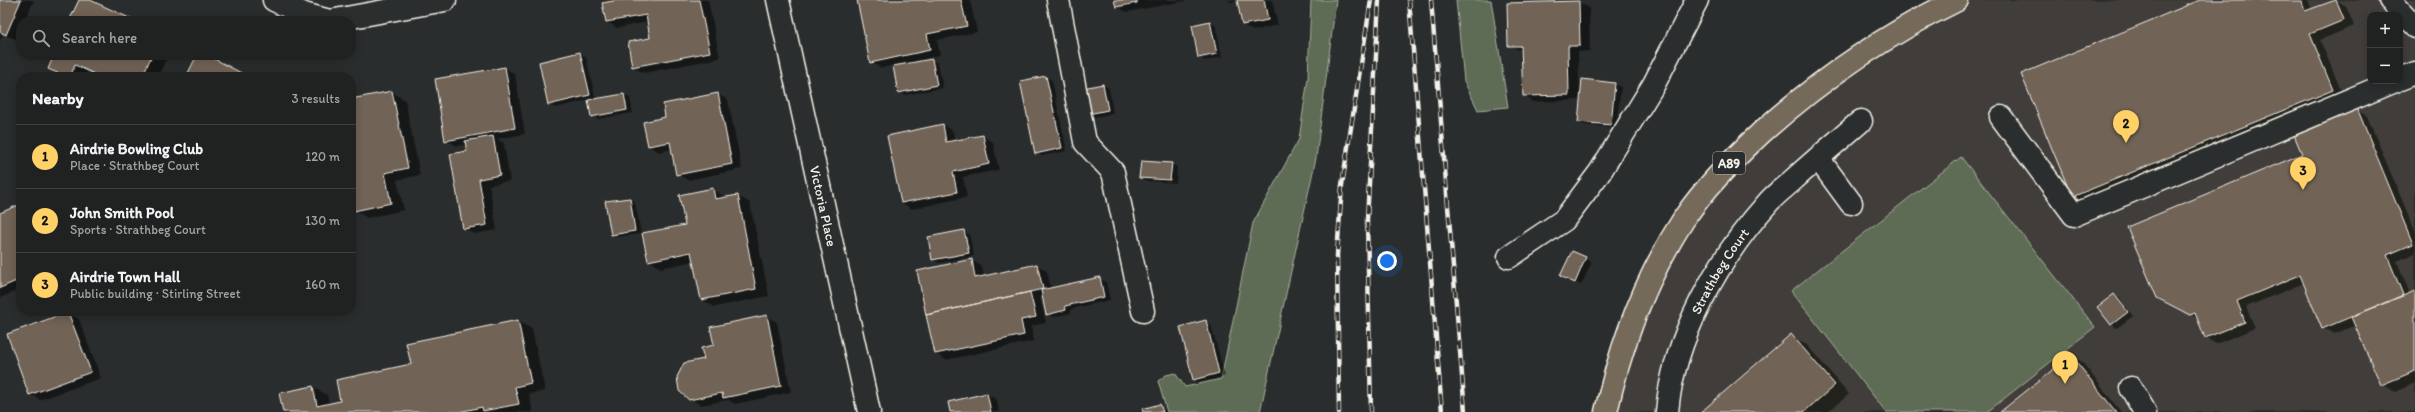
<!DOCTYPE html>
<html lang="en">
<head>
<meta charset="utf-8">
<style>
	:root { --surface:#202222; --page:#282a2a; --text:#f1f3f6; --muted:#a2a4a5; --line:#3d3f40; --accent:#ffd166 }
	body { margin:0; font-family:Itim,sans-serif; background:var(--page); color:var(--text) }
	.controls { position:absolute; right:12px; top:12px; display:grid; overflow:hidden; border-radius:8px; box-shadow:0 2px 10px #0003 }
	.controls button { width:36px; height:36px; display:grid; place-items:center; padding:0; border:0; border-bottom:1px solid var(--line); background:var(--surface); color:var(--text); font:20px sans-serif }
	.you { position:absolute; left:1387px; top:261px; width:14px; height:14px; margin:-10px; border:3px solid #fff; border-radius:50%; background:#1a73e8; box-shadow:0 0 0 6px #1a73e833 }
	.badge { display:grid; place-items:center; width:26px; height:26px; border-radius:50%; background:var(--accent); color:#111; font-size:13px; font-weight:700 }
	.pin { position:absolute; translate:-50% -33px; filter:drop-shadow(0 1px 2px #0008) }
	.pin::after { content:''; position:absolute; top:21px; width:14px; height:12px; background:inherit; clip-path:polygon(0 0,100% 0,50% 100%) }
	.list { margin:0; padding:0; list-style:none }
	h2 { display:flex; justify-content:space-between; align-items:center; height:52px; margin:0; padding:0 16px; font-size:17px }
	h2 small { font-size:13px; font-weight:400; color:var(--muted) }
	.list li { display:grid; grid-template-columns:26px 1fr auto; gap:12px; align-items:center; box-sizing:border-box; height:64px; padding:0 16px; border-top:1px solid var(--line) }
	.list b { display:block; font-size:15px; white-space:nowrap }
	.list p { margin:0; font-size:13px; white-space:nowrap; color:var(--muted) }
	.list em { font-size:13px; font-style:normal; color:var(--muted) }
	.icon { flex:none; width:22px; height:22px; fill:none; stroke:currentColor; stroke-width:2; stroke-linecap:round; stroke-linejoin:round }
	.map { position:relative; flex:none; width:2415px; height:412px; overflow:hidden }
	.search { position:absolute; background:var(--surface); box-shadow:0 2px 10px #0003; left:16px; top:16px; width:340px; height:44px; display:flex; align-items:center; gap:10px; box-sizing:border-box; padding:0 14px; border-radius:16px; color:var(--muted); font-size:15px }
	.panel { position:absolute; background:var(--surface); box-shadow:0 2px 10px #0003; left:16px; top:72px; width:340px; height:244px; border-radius:16px }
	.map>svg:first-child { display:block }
</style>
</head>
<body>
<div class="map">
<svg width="2415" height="412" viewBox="0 0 2415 412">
	<rect width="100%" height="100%" fill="#2a2d2e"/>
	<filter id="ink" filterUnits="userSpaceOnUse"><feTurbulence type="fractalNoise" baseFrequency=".025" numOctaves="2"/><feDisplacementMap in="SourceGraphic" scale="8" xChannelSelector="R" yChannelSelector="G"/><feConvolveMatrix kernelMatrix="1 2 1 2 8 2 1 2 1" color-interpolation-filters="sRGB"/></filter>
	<g filter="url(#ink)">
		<path fill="#3f3e3a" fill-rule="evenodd" d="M1962,0H2415V412H1610L1616,370L1686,217L1870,46ZM2370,15H2400V81H2370Z"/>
		<path fill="#5e6c54" stroke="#a9ae9e" d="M1311,0H1336L1316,158L1260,412H1167L1158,381L1166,375L1175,373L1185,387L1221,379L1253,223L1299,139L1308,78Z
			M1456,0H1491L1508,107L1478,110L1464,81Z
			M1961,157L2095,327L1987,412H1886L1791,291Z"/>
		<path fill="#0007" d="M0,0H34L25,21H21V31L17,40L3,34L0,42Z
			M624,0H708L720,58L644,73L633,67L652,38L648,22L617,28L607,22Z
			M858,0H970L977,32L937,40L940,55L916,61L917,62L932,60L938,63L943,88L905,95L899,92L894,65L882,68L871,62Z
			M1115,0H1185V1L1127,12L1116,6Z
			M1228,0H1272L1278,25L1253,31L1243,25L1238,0L1231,2Z
			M2203,0H2308L2312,10L2336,0L2346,6L2354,26L2320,40L2343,95L2083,202L2073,196Z
			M1579,2L1589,8L1590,51L1578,52L1580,100L1534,102L1524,96L1522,51L1509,45Z
			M1210,22L1216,26L1222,57L1205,61L1199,57Z
			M580,53L586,57L596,100L624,95L630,98L633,113L598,119L592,116L589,100L555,108L549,104Z
			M55,55H168L158,77H100L88,72L86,77H65L49,68Z
			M505,68L515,74L525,134L497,139L504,143L510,181L489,185L497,230L474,234L464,228L468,152L467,144L457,146L446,140Z
			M1046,77L1052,80L1067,151L1042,156L1036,153Z
			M1583,80L1615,84L1621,87L1616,128L1584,125L1579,121Z
			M1103,85L1109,88L1113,113L1095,117L1089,113Z
			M392,92L405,100L420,175L397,180L404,210L367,218L355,210L351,192V100Z
			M718,94L728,100L742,169L688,180L677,174L672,149L659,152L649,146L666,118Z
			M2357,110L2367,116L2415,231V253L2397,261L2410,294L2415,292V383L2395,392L2382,384L2356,325L2334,334L2323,328L2304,283L2246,307L2255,328L2216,344L2206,338L2199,319L2167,302L2304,154Z
			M943,125L953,131L955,142L983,136L993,142L999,170L963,177L967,197L912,209L901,203Z
			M1172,164L1177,167L1176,183L1146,181L1140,178Z
			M713,189L726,198L738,196L750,203L769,296L715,307L702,300L694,261L661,268L648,260L686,226Z
			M630,199L635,202L641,234L617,237L612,234Z
			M21,205V289L0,298V214Z
			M963,231L969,234L974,256L939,263L933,260Z
			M1572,252L1592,262L1581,285L1567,279Z
			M971,260L982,266L984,277L1037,265L1047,271L1051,289L1100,279L1106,282L1110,300L1071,309V313L1053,317L1047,314L1043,297L1040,298L1046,323L1031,326L1034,341L946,360L936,354L918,272Z
			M2115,295L2120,299L2133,316L2117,328L2112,325L2099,308Z
			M68,313L79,319L101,378L40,400L30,394L8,335Z
			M766,316L777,322L791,392L735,404L728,400L701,405L690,399L705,360Z
			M518,321L532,329L545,391L529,394L533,412H284L313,387L327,395L329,405L341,402L412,365Z
			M1205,321L1211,325L1225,376L1200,383L1194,380Z
			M1791,336L1806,344L1849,394L1828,412H1703Z
			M2071,356L2082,362L2121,412H2002Z
			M987,394L997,400L999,412H951Z
			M1160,405L1167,412H1144Z"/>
		<path fill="#716457" stroke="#f4f1e8" d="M0,0H21L6,35L0,32Z
			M79,0H90L136,21H69Z
			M619,0H699L710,52L632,67L628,42L650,38L646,15L606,22L602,3Z
			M857,0H961L967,26L927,34L930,50L870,63Z
			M1114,0H1137V3L1116,7Z
			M1237,0H1264L1268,20L1242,25Z
			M2200,0H2301L2305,11L2336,0L2344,20L2310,34L2333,90L2072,197L2021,74Z
			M1579,1L1580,46H1568L1569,95L1523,96L1521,46H1508L1507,3Z
			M1210,21L1217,54L1198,58L1192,25Z
			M580,52L590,95L548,105L539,62Z
			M54,55H152L142,77H101L75,65L70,77H67L48,69Z
			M197,55H207L249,77H186Z
			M932,59L937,85L898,93L893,66Z
			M505,67L515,128L445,141L435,79Z
			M1046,76L1062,148L1035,154L1020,81Z
			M1582,79L1615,83L1611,125L1578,122Z
			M1103,84L1108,110L1088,114L1083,88Z
			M392,91L408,168L385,173L391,203L354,211L351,197V99Z
			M718,93L732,164L676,175L670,142L648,146L643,122L665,117L663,104Z
			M624,94L627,110L591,117L588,100Z
			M2357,108L2413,244L2387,255L2403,295L2322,329L2300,275L2237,301L2245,322L2205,338L2195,313L2190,315L2157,298L2127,227L2302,154L2294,135Z
			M943,124L946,142L983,135L989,164L953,172L957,192L901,203L887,136Z
			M493,136L500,175L479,179L487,225L463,229L450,154L467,151L465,141Z
			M1141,161L1172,163L1170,180L1139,178Z
			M713,188L715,199L738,195L756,289L701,300L691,252L648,261L642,233L685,225L679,195Z
			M630,198L635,231L611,235L605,201Z
			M21,204V279L0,288V213Z
			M964,230L969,253L932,260L928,237Z
			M1572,251L1586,257L1575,283L1560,276Z
			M972,259L975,278L1037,264L1043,289L926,315L917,271Z
			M1100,277L1104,297L1065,306L1066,310L1046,315L1041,290Z
			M2415,291V371L2381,385L2351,317Z
			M1030,292L1036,317L1021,320L1024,335L935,354L926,315Z
			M2114,294L2128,312L2111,325L2097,307Z
			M68,312L91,372L29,395L7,334Z
			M767,315L781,386L723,398L722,393L689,400L679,391L677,377L684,363L704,359L701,348L714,345L710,327Z
			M518,320L531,383L515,387L519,404L483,411L482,407L459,412H283L279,393L313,386L317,406L340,401L336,380L411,364L406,343Z
			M1206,320L1219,373L1193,380L1180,327Z
			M1791,334L1835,385L1804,412H1701Z
			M2071,355L2116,412H2000Z
			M987,393L991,412H950L948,402Z
			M1160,404L1163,412H1143L1142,409Z"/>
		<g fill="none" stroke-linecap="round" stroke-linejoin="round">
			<g stroke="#f4f1e8" stroke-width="25">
				<path id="lane" d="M1058,0L1085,142L1113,172L1143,311
					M2400,79L2415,73
					M2001,117L2074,215L2395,81
					M1509,257L1564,220L1600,172L1654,84L1697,0
					M2131,388L2145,412"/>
			</g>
			<g stroke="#f4f1e8" stroke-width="25">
				<g id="street">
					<path d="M274,0L304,14L330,21L445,0"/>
					<path d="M1818,158L1851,203"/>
					<path id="s1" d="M1667,412C1673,339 1718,259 1766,205C1773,196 1784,188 1793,180C1815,160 1838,141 1861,121"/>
				</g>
			</g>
			<g stroke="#f4f1e8" stroke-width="25">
				<g id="secondary">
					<path id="s2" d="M778,0L869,412"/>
					<path d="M2390,0L2415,27"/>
				</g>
			</g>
			<g stroke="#f4f1e8" stroke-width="25">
				<path id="primary" d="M1606,412C1621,343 1646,277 1685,217C1707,185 1734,158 1762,132C1822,78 1885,35 1957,0"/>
			</g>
			<use href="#lane" stroke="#2a2d2e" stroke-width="22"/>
			<use href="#street" stroke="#2a2d2e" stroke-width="22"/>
			<use href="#secondary" stroke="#2a2d2e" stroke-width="22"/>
			<use href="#primary" stroke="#746a5a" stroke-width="22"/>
			<g stroke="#f4f1e8" stroke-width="4.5">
				<path id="rail" d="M1409,0L1442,412
					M1431,0L1465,412
					M1339,412L1337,255L1342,185L1371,0
					M1371,412L1367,220L1379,0"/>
			</g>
			<use href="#rail" stroke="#2a2d2e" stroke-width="3" stroke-dasharray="9" stroke-linecap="butt"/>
		</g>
	</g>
	<g text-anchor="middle" stroke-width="3" stroke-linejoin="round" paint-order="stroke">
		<rect fill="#2a2d2e" stroke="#b7b6b0" stroke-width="1" x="1713" y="152" width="32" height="22" rx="3"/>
		<g font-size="13" font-weight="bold" fill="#f4f1e8">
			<text x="1729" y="168">A89</text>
		</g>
		<g font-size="14" fill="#f4f1e8" stroke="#2a2d2e">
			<text dy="5" stroke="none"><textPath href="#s2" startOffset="211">Victoria Place</textPath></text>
			<text dy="5" stroke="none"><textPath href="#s1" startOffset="152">Strathbeg Court</textPath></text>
		</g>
	</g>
</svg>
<div class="controls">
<button>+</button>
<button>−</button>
</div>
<div class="you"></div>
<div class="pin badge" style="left:2065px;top:384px">1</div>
<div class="pin badge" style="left:2126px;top:143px">2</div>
<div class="pin badge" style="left:2303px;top:190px">3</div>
<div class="search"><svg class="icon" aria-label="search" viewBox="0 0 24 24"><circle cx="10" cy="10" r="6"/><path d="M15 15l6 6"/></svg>Search here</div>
<section class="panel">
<h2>Nearby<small>3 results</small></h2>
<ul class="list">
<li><span class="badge">1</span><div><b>Airdrie Bowling Club</b><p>Place · Strathbeg Court</p></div><em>120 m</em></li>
<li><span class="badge">2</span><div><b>John Smith Pool</b><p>Sports · Strathbeg Court</p></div><em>130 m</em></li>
<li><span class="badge">3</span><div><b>Airdrie Town Hall</b><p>Public building · Stirling Street</p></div><em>160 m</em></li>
</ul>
</section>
</div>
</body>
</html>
